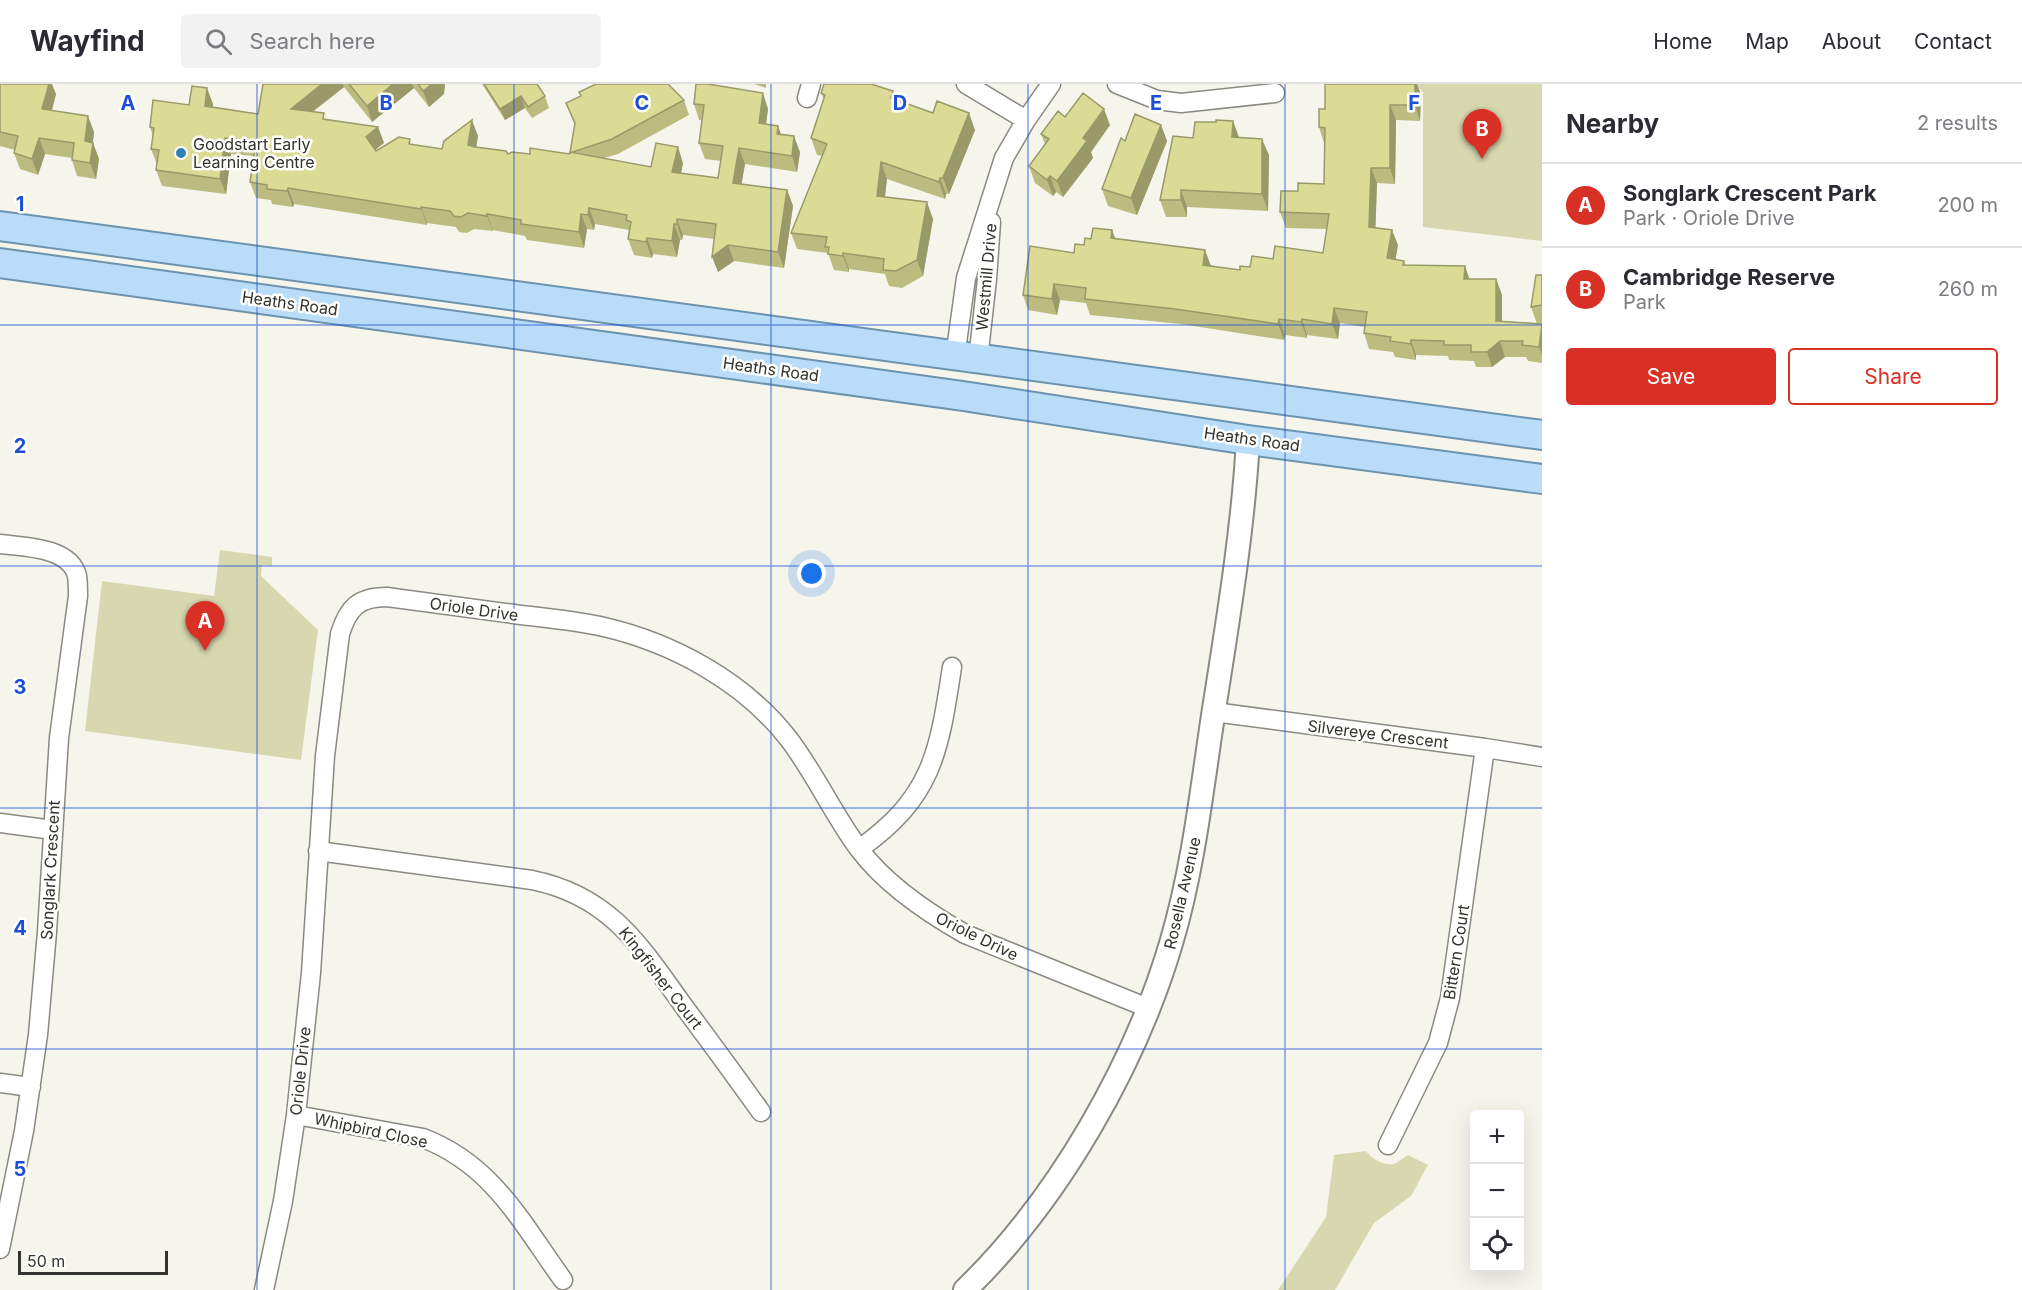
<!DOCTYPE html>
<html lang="en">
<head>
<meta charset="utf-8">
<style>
	:root { --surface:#fff; --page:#f2f2f3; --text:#2b2b33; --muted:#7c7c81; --line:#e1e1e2; --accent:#d93025 }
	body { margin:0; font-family:Inter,sans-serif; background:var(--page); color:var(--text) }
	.controls { position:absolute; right:18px; bottom:18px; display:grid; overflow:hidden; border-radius:6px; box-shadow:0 6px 24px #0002 }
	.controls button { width:54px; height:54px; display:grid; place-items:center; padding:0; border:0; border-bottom:2px solid var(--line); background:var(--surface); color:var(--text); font:30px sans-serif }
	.scale { position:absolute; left:18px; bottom:15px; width:150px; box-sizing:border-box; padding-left:6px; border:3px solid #32322e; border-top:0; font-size:16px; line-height:21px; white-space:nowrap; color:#32322e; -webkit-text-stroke:4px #fffffe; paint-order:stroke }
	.you { position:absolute; left:812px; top:490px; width:21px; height:21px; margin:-15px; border:4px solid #fff; border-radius:50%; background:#1a73e8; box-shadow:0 0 0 9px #1a73e833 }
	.badge { display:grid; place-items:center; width:39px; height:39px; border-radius:50%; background:var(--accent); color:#fff; font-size:20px; font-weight:700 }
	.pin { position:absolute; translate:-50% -50px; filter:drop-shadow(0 2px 3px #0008) }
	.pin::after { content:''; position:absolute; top:32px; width:21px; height:18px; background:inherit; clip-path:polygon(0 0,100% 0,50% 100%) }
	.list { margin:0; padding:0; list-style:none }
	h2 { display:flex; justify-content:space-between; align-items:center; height:78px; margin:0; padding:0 24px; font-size:26px }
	h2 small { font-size:20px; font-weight:400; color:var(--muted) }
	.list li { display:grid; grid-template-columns:39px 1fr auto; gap:18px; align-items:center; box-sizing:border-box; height:84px; padding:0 24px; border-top:2px solid var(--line) }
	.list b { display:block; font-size:22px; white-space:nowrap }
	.list p { margin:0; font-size:20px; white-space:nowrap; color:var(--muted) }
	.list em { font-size:20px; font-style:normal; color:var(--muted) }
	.actions { display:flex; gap:12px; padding:18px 24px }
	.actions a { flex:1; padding:14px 0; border:2px solid var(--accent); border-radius:6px; text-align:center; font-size:21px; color:var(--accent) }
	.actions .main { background:var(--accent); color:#fff }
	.icon { flex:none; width:33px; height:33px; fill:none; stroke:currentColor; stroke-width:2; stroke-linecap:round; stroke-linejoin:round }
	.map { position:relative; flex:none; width:1542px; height:1206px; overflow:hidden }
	header { display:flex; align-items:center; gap:36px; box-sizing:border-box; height:84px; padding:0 30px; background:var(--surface); border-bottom:2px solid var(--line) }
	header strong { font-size:28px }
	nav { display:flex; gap:33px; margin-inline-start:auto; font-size:21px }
	.search { width:420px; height:54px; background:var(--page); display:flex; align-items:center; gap:15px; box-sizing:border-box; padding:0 21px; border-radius:6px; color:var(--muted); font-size:22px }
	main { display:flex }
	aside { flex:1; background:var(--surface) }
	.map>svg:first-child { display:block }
</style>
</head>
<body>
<header>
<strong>Wayfind</strong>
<div class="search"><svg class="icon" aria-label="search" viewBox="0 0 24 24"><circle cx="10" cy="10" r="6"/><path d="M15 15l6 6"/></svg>Search here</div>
<nav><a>Home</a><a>Map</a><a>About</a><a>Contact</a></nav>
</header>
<main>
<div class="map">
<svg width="1542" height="1206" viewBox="0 0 1542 1206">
	<rect width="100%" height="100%" fill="#f5f5ec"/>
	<path fill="#d8d8b0" d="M1415,0H1542V157L1423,143V8Z
		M220,466L272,473V482L262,481L261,492L318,546L301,676L85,647L102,497L214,512Z
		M1366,1067C1371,1075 1385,1082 1394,1080C1399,1078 1404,1073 1408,1071L1428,1081L1411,1112L1374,1139L1335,1206H1278L1326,1133L1334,1071Z"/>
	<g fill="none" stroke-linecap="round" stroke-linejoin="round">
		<g stroke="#8a8a82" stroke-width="21">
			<path id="minor" d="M966,0L1026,36
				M1117,0L1157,16L1181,19L1275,9
				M807,14L811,0
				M955,273L966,194L1004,74L1026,36L1051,0
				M978,276L987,195L991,138
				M0,460C24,463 70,463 77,492C78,498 78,506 78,512L59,654L47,848L38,951L24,1047L0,1165
				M1214,628L1485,664L1542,673
				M0,739L53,746
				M859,765C933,713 939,668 952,583
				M318,767L532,796C611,812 641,863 685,924C711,959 736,993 761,1028
				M0,999L31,1003
				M296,1031L423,1054C493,1081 521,1138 563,1196
				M1388,1061L1438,959L1450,914L1485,664
				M264,1206L283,1117L296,1031L311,889L325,672L340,550C348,524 358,513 387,513C429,519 471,524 514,530C543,534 574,536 604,543C673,559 743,597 788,654C815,689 833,730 859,765C886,801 926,828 965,850L1148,924"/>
		</g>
		<g stroke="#8a8a82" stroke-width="26">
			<path id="tertiary" d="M965,1206C1058,1116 1136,980 1172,856C1194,781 1202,703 1214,625C1228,536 1243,446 1248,356"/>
		</g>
		<g stroke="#6c93ae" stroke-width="32">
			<path id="primary" d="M0,142L1542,351
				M0,179L963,312L1248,356L1542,395"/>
		</g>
		<use href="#minor" stroke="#fff" stroke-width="18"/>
		<use href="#tertiary" stroke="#fff" stroke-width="22"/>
		<use href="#primary" stroke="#b9ddf8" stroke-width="28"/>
	</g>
	<path fill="#bcbc81" d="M0,0L56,10L52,26L94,48L93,59L99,75L96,95L77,92L72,76V74L45,70L38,91L20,85L14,69L15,66L0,62Z
		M263,0H445L444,10L429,23L414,4L372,38L344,3L313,28L326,36L378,43L384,59L375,66L376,67L412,61L442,65L478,52L476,63L508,70H569L575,42L566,19L669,1L684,16L689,31L618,70L604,74L651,83L683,79L681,89L718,94L721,77L705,75L699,59L702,36H699L694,20L768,25L766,40L781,50L800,68L797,88L745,80L741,100L787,106L793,122L784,184L734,177L718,188L714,155L683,151L682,156H680L677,173L653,170L652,174L634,171L628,155L629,146L595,140L594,146L587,145L584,164L527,156L525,152L493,146V147L474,145L467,149L459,148L456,143L427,139V141L294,120L293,123L272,120L271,116L256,114L250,98L254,72L231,70L226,110L162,102L156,86L157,81L151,65L153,52L150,43L189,21L213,20L212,23L258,30Z
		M482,0H537L545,12L549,24L532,34L525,24L505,36Z
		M754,0H766V4Z
		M893,7L896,16L975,46L949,110H946L945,115L887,95L885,113L933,135L923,192L902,204L889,202L885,190L849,185V188L834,186L828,169L797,165L791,149L822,72L817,71L811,54L824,15L821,9Z
		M1421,10L1420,37L1396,36L1395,100L1377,99L1375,144L1398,161L1395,176L1404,177L1406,181L1465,182L1469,195H1496L1502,211V237L1537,240L1531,223L1542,191V239L1538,240H1542V279L1528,277L1526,273H1505L1492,283H1476L1474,277L1449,276L1448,272L1416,271V276L1395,273L1393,268L1369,265L1364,249L1365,243L1340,239L1338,255L1307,251V254L1285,251L1284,256L1181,240L1090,231L1086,219L1060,216L1057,231L1028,226L1023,211L1091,155L1112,146L1115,155L1211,182L1240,186L1273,175L1323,169L1327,145L1286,144L1280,128L1298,107L1324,100V59L1319,43L1325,25Z
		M1065,33L1110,41L1091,68L1093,74L1063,113L1056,108L1053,112L1035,99L1029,82L1045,60L1041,50Z
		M1233,37L1239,53L1269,71L1268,127L1187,123V133H1166L1160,116L1193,54L1216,38Z
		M1161,41L1167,57L1137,131L1108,122L1102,105Z"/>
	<path fill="#999969" d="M49,0H52L56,10L48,41L42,25Z
		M322,0H343L344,3L296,40L291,25Z
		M393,0H412L414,4L372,38L367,22Z
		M432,0H445L444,10L429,23L423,7Z
		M1415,0H1417L1421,10L1420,37L1415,21Z
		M207,4L213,20L211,38L205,22Z
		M893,7L899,24L891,14Z
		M763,9L768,25L764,55L759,39Z
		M521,12L525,24L505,36L500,25Z
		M1390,21L1396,36L1395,100L1390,84Z
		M1104,25L1110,41L1091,68L1093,74L1063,113L1057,97L1083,54Z
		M969,29L975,46L949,110L943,94Z
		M88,32L94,48L91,73L85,57Z
		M472,36L478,52L474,77L468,61Z
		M1233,37L1239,54L1232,53Z
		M1161,41L1167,57L1137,131L1131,114Z
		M778,42L784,58L777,50Z
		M378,43L384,59L371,69L366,53Z
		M794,52L800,68L797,88L792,72Z
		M39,54L45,70L38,91L32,75Z
		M225,54L231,70L226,110L220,95Z
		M1262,55L1269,71L1268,127L1262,110Z
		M93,59L99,75L96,95L90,79Z
		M678,63L683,79L678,104L672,88Z
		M739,64L745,80L739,115L733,99Z
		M881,78L887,95L883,128L877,112Z
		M1371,84L1377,99L1375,158L1369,143Z
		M1050,92L1056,108L1053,112L1047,96Z
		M940,94L946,110L945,115L939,98Z
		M288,104L294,120L293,123L287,107Z
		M787,106L793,122L784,184L778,168Z
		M1181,106L1187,123V133L1181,116Z
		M927,118L933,135L923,192L917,176Z
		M421,123L427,139V141L421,125Z
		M589,124L595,140L594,146L588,131Z
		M487,130L493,146V147L487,132Z
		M581,130L587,145L584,164L579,148Z
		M677,135L683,151L682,156L677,140Z
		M674,140L680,156L677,173L672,157Z
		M1112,146L1118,162L1111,154Z
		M1392,146L1398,161L1393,190L1387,174Z
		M647,154L653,170L652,174L646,158Z
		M728,161L734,177L718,188L712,173Z
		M1205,166L1211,182L1203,181Z
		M843,169L849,185V188L843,172Z
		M1465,182L1470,197L1464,195Z
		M1496,195L1502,211V253L1496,237Z
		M1054,200L1060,216L1057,231L1052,215Z
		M1334,224L1340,239L1338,255L1332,240Z
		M1279,235L1285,251L1284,256L1278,240Z
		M1302,235L1307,251V254L1301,238Z
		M1542,242V271L1539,263Z
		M1411,256L1416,271V276L1411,260Z
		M1500,257L1505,273L1492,283L1487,268Z"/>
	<path fill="#dbdb96" stroke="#999969" stroke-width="1.5" d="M0,0H49L42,25L88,32L85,57L93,59L90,79L72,76L74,59L39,54L32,75L14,69L18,52L0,48Z
		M263,0H322L291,25L324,29L323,35L378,43L366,53L376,67L399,53L410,55L409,60L442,65L444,57L472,36L468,61L475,63L506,67L508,70L512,68L530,70V64L569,70L570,68L651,83L656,59L678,63L672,88L718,94L723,62L699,59L704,21L694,20L696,0H708L763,9L759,39L778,42L777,50L794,52L792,72L739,64L733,99L787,106L778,168L728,161L712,173L716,140L677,135V140H674L672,157L647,154L646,158L628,155L631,138L626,136L627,131L589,124L588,131L581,130L579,148L521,140V136L487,130V132L468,129L461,133L454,132L450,127L421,123V125L288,104L287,107L267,105V101L250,98L256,57L225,54L220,95L156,86L159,66L151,65L154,44L150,43L153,16L189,21L192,2L207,4L205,22L258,30Z
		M349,0H393L367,22Z
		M418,0H432L423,7Z
		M484,0H537L545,12L528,23L521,12L500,25Z
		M596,0H668L684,16L612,55L570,69L575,39L566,19L581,12L579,8Z
		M824,0H871L893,7L891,14L933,29L937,17L969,29L943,94H940L939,98L881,78L877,112L927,118L917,176L896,187L883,186L884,175L843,169V172L828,170L829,163H825L827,153L791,149L827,60L811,54L825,11L821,9Z
		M1325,0H1415V21H1390V84H1371L1369,143L1392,146L1387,174L1404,177L1403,181L1465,182L1464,195H1496V237L1542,240L1539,263L1522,261L1523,257H1500L1487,268H1471V261H1444V257L1411,256V260L1390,257L1391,253L1364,249L1367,228L1334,224L1332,240L1302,235L1301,238L1279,235L1278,240L1175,225L1085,215L1086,204L1054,200L1052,215L1023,211L1030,162L1074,169L1075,160L1084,161L1085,154L1091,155L1093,144L1112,146L1111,154L1205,166L1203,181L1240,186V182L1250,183L1252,172L1273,175L1275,162L1323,169L1329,130L1280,128L1281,107H1298V99L1324,100L1325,44L1319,43V25H1325Z
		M1083,9L1104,25L1083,54L1087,57L1057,97L1050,92L1047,96L1029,82L1049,55L1041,50L1058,27L1065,33Z
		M1135,30L1161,41L1131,114L1102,105L1121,54L1125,57Z
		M1216,36L1233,37L1232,53L1262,55V110L1181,106V116H1160L1173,52L1193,54L1195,38H1216Z
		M1536,191H1542V221L1531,223Z"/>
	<path fill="none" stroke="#1d4ed8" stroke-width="1.5" stroke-opacity="0.55" d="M257,0V1206M514,0V1206M771,0V1206M1028,0V1206M1285,0V1206M0,241H1542M0,482H1542M0,724H1542M0,965H1542"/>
	<circle fill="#3381b3" stroke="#fffffe" stroke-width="2" cx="181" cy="69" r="6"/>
	<g text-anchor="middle" stroke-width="5" stroke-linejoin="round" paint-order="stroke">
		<g font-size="16" fill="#32322e" stroke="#fffffe" text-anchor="start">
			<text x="193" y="66">Goodstart Early<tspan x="193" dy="18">Learning Centre</tspan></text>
		</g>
		<g font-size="16" fill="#32322e" stroke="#fffffe">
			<text transform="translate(986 193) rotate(-85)" y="6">Westmill Drive</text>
			<text transform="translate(290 219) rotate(8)" y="6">Heaths Road</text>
			<text transform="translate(771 285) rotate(8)" y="6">Heaths Road</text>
			<text transform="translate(1252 355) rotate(8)" y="6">Heaths Road</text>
			<text transform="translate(474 525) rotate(8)" y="6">Oriole Drive</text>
			<text transform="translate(1378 650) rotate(7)" y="6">Silvereye Crescent</text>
			<text transform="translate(50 786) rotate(-87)" y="6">Songlark Crescent</text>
			<text transform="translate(1182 809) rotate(-77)" y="6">Rosella Avenue</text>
			<text transform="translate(977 852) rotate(26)" y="6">Oriole Drive</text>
			<text transform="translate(1456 868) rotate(-81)" y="6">Bittern Court</text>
			<text transform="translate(661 894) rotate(52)" y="6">Kingfisher Court</text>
			<text transform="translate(300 987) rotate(-84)" y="6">Oriole Drive</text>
			<text transform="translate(371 1046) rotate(12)" y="6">Whipbird Close</text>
		</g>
	</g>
	<g font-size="20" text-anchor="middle" font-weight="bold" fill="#1d4ed8" stroke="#fffffe" stroke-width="5" stroke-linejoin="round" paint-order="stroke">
		<text x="128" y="26">A</text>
		<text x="386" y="26">B</text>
		<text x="642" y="26">C</text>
		<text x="900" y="26">D</text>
		<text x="1156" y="26">E</text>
		<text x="1414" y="26">F</text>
		<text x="20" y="127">1</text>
		<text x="20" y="369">2</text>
		<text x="20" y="610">3</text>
		<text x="20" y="851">4</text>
		<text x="20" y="1092">5</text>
	</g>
</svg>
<div class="controls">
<button>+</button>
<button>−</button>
<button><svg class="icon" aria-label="locate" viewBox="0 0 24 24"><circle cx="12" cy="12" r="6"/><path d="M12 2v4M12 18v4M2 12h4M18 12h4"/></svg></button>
</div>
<div class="scale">50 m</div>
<div class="you"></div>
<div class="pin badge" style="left:205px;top:567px">A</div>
<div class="pin badge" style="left:1482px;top:75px">B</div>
</div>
<aside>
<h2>Nearby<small>2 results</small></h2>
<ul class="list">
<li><span class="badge">A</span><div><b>Songlark Crescent Park</b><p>Park · Oriole Drive</p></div><em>200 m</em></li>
<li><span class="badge">B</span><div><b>Cambridge Reserve</b><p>Park</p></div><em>260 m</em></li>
</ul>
<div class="actions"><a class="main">Save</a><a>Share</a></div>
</aside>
</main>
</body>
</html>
